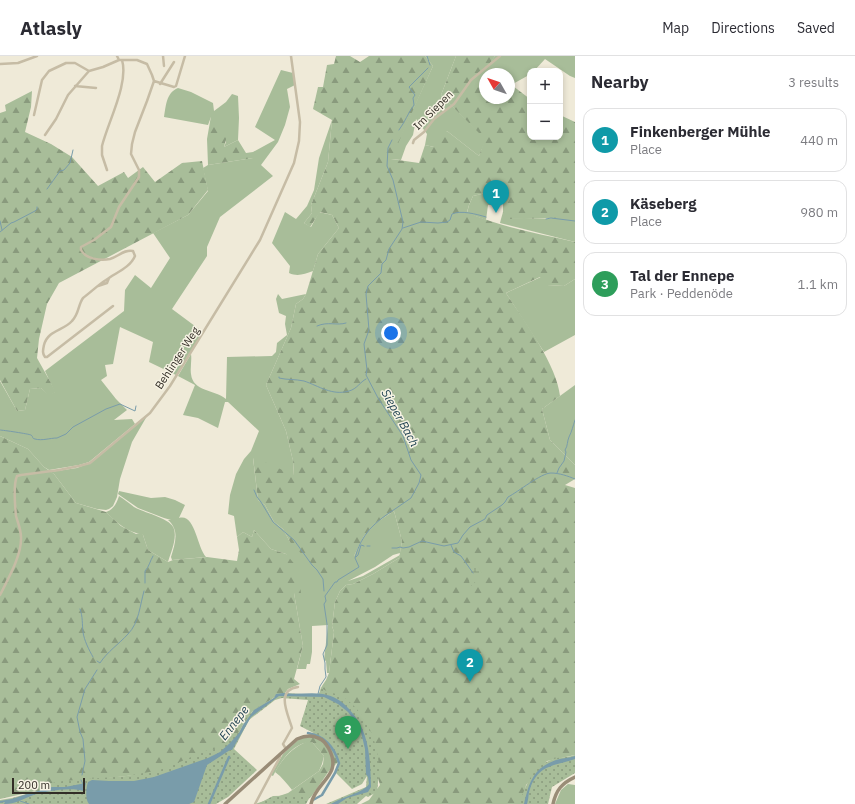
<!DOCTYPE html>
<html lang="en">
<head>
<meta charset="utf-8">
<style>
	:root { --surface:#fff; --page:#f2f2f3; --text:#2b2b33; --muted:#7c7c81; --line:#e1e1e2; --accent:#1e4151 }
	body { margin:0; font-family:"IBM Plex Sans",sans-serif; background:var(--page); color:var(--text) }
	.controls { position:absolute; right:12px; top:12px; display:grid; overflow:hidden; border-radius:8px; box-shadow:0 2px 6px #0003 }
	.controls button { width:36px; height:36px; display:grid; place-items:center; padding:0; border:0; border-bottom:1px solid var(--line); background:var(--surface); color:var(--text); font:20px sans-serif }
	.compass { position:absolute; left:479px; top:12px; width:36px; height:36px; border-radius:50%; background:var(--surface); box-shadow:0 2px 6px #0003; rotate:310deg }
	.scale { position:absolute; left:12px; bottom:10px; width:73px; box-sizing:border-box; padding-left:4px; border:2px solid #322d26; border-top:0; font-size:11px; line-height:14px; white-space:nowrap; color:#322d26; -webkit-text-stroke:3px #f7f3e4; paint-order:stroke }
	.you { position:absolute; left:391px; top:277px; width:14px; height:14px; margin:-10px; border:3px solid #fff; border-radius:50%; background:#1a73e8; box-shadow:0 0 0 6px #1a73e833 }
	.badge { display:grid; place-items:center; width:26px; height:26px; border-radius:50%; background:var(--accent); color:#fff; font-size:13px; font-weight:700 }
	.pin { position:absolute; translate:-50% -33px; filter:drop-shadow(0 1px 2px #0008) }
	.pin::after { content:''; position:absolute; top:21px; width:14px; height:12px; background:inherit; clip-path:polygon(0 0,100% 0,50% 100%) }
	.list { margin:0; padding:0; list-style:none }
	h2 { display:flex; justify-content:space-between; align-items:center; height:52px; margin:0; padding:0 16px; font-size:17px }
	h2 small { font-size:13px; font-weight:400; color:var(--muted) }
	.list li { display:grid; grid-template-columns:26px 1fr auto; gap:12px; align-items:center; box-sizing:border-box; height:64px; margin:0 8px 8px; padding:0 8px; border:1px solid var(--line); border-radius:12px }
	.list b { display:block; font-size:15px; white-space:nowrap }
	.list p { margin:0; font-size:13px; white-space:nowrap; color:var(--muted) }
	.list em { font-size:13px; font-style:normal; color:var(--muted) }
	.map { position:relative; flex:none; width:575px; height:748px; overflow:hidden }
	header { display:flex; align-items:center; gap:24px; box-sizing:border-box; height:56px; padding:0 20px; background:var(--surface); border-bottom:1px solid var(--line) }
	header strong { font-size:19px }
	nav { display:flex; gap:22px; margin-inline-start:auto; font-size:14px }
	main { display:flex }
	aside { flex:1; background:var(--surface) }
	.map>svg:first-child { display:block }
</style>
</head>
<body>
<header>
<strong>Atlasly</strong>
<nav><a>Map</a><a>Directions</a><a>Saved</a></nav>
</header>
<main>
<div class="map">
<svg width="575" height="748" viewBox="0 0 575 748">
	<defs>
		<pattern id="forest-firs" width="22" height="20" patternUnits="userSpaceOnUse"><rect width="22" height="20" fill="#a8bd99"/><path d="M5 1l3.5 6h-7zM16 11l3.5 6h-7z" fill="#899a7d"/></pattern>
		<pattern id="wetland-marsh" width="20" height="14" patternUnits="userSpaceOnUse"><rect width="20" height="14" fill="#a8bd99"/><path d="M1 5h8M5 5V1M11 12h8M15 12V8" fill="none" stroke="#899a7d"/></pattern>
		<pattern id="park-dots" width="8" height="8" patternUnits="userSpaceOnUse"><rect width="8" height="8" fill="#a8bd99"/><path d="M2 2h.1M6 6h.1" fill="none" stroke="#899a7d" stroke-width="1.8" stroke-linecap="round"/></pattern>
	</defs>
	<rect width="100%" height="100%" fill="#efead8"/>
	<path fill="#a8bd99" d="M425,0H456L441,39L486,83L479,100L447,75L434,91L425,89L427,78L416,63L413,79L406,90L401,104L390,103L433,10Z
		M495,0H575V22L570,20L545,3L534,15H530L529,19L511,29L509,27V18H497L487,10Z
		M281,14L293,17L295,29L287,33L290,51L285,69L278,86L261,109L273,120L220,161L207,191V200L172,253L203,276L176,319L149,306L153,286L120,271L113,308L105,309L107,320L101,324L116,343L127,354L114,364L132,363L135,368L89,406L79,409L49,414L44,411L28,393L0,380V325L17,355L25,354L30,333L41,332L48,339L55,336L45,315L124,255L125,234L135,219L151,232L170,202L153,177L188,159L208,135L203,112L208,109L253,102V96L275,84L255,71Z
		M178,32L191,36L213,47L214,55L226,46L232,38L238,40L239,62L238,84L224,91L226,86L211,61L208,69L164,61C166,50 166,37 178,32Z
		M332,64L328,106L311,149L312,157L304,167L311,171L319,156L332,159L339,172L318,198L313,215C304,218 298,221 289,217L290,210L272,187L285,156L296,163L307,150L314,134L319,102Z
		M487,132L503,135V148L488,149L486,164L467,157L469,149L473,140L486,137Z
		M524,162L546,163L553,162H575V186L500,167L501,163Z
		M541,221L547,229L564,230L575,223V279L544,296L506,237Z
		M278,238L282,243L306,238L303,243L296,248L291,272L266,329L286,375L293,405L294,420L253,402L258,444L265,449L274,466L283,473L290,486L354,500L364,480L377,466L394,455L402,485L400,497L393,499L375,511L348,525L363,520L400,499L399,502L373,518L353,528L346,529L340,535L335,546L332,570L334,576L329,617H327L326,605L324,604L328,569L312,570V596L310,608H307L306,613H297L303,590L294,537H300L286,498L271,493L254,474L252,481L243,476L237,481L234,460L228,458L230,439L236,418L244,403L251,395L259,375L228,346H225L218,372L198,362L183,359L195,329L178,320L191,298C192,305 190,311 191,318C193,336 214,333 226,343L227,301L272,300L276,296L277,287L287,279L285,268L286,260L279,257L276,243Z
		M575,329V409L550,384L542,353Z
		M147,360L132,386L120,423L117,441L113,450L109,453L106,454L97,453L76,447L54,418L50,416L77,412L92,406Z
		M119,435L151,442L165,441L175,444L185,449L179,462C195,457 197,491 206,501L172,504L171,501C175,488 180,474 168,464H171L164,462L138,452L118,438Z
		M119,440C124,443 129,447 134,451C144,457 171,462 174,473C177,483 171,496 168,506L148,494L143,479C126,475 118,468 106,456C113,454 117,447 119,440Z
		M306,686H312L324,700L322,708L319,715L292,734C287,728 282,721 275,716C282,703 293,691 306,686Z
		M568,728L575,729V748H555L561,734Z"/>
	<path fill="url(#forest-firs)" d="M336,0H350L360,6L369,0H425L433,10L391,103L419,107L425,89L434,91V82L447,75L479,100L485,83L441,39L456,0H495L488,10L497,18H485V42H509V27L530,43V81H560V59L575,66V162L501,163L503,156V135L487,132L486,137L473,140L469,149L467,156C499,171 540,178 575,186V223L564,230L546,229L540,221L506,237C523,263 557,309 560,340L542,353L550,384L575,409V423L565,429L575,432V699L547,705L526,729L523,748H361L369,744L380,729L361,664L319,638L322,630L326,624L329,617L334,576L332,570L335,546L340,535L346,529L353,528L373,518L399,502L402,485L394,455L377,466L364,480L354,500L344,511L322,519L290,486L283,473L274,466L265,449L258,444L253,401L294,419L293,405L286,375L266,329L291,272L296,248L303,243L306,238L318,198L339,172L332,159L320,156L310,171L304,167L312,157L311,149L328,106L332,64L313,53L318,31H323L327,9L334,8Z
		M32,35L31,51L25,76L51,88L72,101L98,130L124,116L128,122L143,111L155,126L182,107L202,105L208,134L188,159L59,227L47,248L39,283L37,302L56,336L48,340L41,332L30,333L25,354L17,355L0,324V57L6,55L5,49Z
		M211,60L229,72L224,91L238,84L246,97L253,96V102L208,109L207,83Z
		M0,380L28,393L44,411L54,418L76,447L106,456L121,470L136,478L141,477L143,479L148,494L168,506L173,504L207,501L237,505L239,494L237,481L243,476L252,481L254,474L271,493L286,498L297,511L301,537H294L303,590L294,623L300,628L288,633L285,637L275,641L252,656L243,669L239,677L230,687L172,715L81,725L0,743Z
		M316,673L325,678L340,704L329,715L311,741C304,748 267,748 255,748L288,737L319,715L323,708L324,700L312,686C293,686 281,705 273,720L271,719L283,698L299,683L312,680Z"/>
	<path fill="url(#wetland-marsh)" d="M477,508L483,519L470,531L468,517Z"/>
	<path fill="url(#park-dots)" d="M321,631C327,638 336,636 343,641C365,655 378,685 379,711C379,719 378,727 377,736L368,741L366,740L357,748H326L366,731L367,720L362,728L352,733L336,717L338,706L325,683L300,670L308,644L282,642L275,644L249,664L234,693L257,714L228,741L216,748H0V744L12,742L37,735L36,730L63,725L126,720L155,715L166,712L205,695L218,692L240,675L249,659L258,651L272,643L285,637L318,639L320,636Z
		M575,699V717L552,731L548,748H519C527,727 533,708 557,702C563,701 569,701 575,699Z
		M311,739L306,748H258L273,740Z"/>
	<path fill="#799caa" d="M283,637C296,639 310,636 323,638C334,640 342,645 349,653C370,675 370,702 371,731L368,736L347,742L338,748H331C342,741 363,737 369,728L368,721L366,718L365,693L360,672L348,656L338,648L324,641L279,640L251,661L232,694H230L207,709L194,746L189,748H89C85,743 86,732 88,726L92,724L109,725H134L154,721L208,702L220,696L230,687L239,677L243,669L254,654L274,642L276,638Z
		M575,700V703C555,710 538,708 530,733C528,738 529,742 527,748H524C529,727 533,712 556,704C563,702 569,702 575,700Z
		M86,727L84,735C70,731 45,735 31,740C20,744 16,748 4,748L5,746L0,747V745L12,743L24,739L52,731H65Z"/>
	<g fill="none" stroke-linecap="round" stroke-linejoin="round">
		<path stroke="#799caa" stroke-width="1" d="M427,0L430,9
			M399,74C405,66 408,57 414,49L413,42L415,39L409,31L428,12
			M47,133L60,115L64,114L70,107L73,94
			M546,163L551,162L575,165
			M0,165L2,174
			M403,172L421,166L438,167L447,166L450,164L452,158C461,154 476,158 486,161
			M0,176L11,167L14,166L35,155L37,153V151
			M317,270C328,265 337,270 346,267
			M279,321V322C287,324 295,323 304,325C319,330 332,340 349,335C357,333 360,326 366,323
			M0,374C3,374 29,378 31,379C34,381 31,382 35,383C42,385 50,382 57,382L66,378L73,371L106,353L120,348L135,355L136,350
			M557,417L559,412L564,405L566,396L565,394C568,390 567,385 569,381C572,375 573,370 575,364
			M254,434L257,441L261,446L273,466L294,484L312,509L317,514L323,523L324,535
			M451,489L454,496L461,500L473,517
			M367,490H370
			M392,492H397L400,491L403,492L409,491L422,485L444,490L458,487L463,479L470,471L485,463L487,459L502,449L505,446L508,441C518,436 541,417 551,417C559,417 568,420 575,423
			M356,501L358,499L361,489L364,490
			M145,527V515C149,511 150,505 153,500
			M80,553C83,561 82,568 83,576C84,584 89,594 93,601
			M97,605L100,607C107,596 119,588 128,578C139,567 140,549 144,535
			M318,638L320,630L326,621L325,613V607L323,598L327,589V568L324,548L326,545L325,540L335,526H337L338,524L359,511L355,502C361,478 375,466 395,453C400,449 406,446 411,442L419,427L421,419L411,404L403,380L378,342L366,319L367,314L364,288L369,274L366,238L368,230L381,217L382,208L386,204L389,193L402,173L403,166L393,124L387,110L388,92L392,84
			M82,719L85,705L83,683L80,676L77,661L85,633L97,614
			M81,724L83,728
			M20,745L29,748"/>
		<path stroke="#799caa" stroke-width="2.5" d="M308,677C325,680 334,691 339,707L335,717L322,739L313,744
			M209,748L229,701"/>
		<path stroke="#c6bca5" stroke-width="2.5" d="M117,0L119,4
			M163,0L164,10
			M0,8L18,7L37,0
			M154,25L174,31L176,30L185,0
			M160,28L174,6
			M75,30L96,32
			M34,59L42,24L49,15L66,7H75L89,15L103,11L119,4H137L147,8L152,19L154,25L147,45L135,76L132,88L131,98L139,114V121L119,151L111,171L94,184L81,191V194C86,203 100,205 110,203C118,201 124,193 133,195L135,200C130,212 115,217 106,224C98,229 91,236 83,242C78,249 79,258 72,265C63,275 48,274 44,289C43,294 42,297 45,301H47L113,250
			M45,79L56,63L68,39L89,15
			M413,87L414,84L424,76L434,63L454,48L471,24L500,0
			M107,114L102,99V90C108,66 129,27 122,4
			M98,230L107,227L109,222
			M0,539C8,523 22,499 21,481C21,474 18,467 16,460C15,450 13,429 17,420L21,419L59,414L79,410L90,407L150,357L170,330L260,184L294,107L299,85L300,66L291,0
			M286,693L283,688L292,672C288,658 275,634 298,631
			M255,748L280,701V699"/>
		<path stroke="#998c77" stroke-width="3.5" d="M225,748L297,683C304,680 312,679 318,682C324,684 326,688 329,693C343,720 316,725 311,748
			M553,748C556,734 562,727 575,721"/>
	</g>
	<g text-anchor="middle" stroke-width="3" stroke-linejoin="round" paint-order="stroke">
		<g font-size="11" fill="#322d26" stroke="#f7f3e4">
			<text transform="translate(433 54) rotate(-45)" y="4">Im Siepen</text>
			<text transform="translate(177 302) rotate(-57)" y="4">Behlinger Weg</text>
		</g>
		<g font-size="12" font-style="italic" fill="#1e4151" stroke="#f7f3e4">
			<text transform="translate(400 362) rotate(61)" y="4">Sieper Bach</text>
			<text transform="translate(234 667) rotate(-52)" y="4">Ennepe</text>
		</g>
	</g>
</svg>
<div class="controls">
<button>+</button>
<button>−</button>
</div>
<svg class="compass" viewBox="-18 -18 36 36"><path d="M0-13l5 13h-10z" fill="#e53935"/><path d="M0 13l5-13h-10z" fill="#7c7c81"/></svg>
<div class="scale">200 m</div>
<div class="you"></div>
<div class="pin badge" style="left:496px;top:157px;background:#0f9aa8">1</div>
<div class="pin badge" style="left:470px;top:626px;background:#0f9aa8">2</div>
<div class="pin badge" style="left:348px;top:693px;background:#2e9e5b">3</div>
</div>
<aside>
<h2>Nearby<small>3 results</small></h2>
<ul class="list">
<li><span class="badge" style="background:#0f9aa8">1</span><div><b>Finkenberger Mühle</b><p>Place</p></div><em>440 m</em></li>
<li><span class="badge" style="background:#0f9aa8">2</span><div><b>Käseberg</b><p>Place</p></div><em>980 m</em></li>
<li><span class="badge" style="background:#2e9e5b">3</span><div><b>Tal der Ennepe</b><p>Park · Peddenöde</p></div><em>1.1 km</em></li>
</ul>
</aside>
</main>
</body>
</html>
